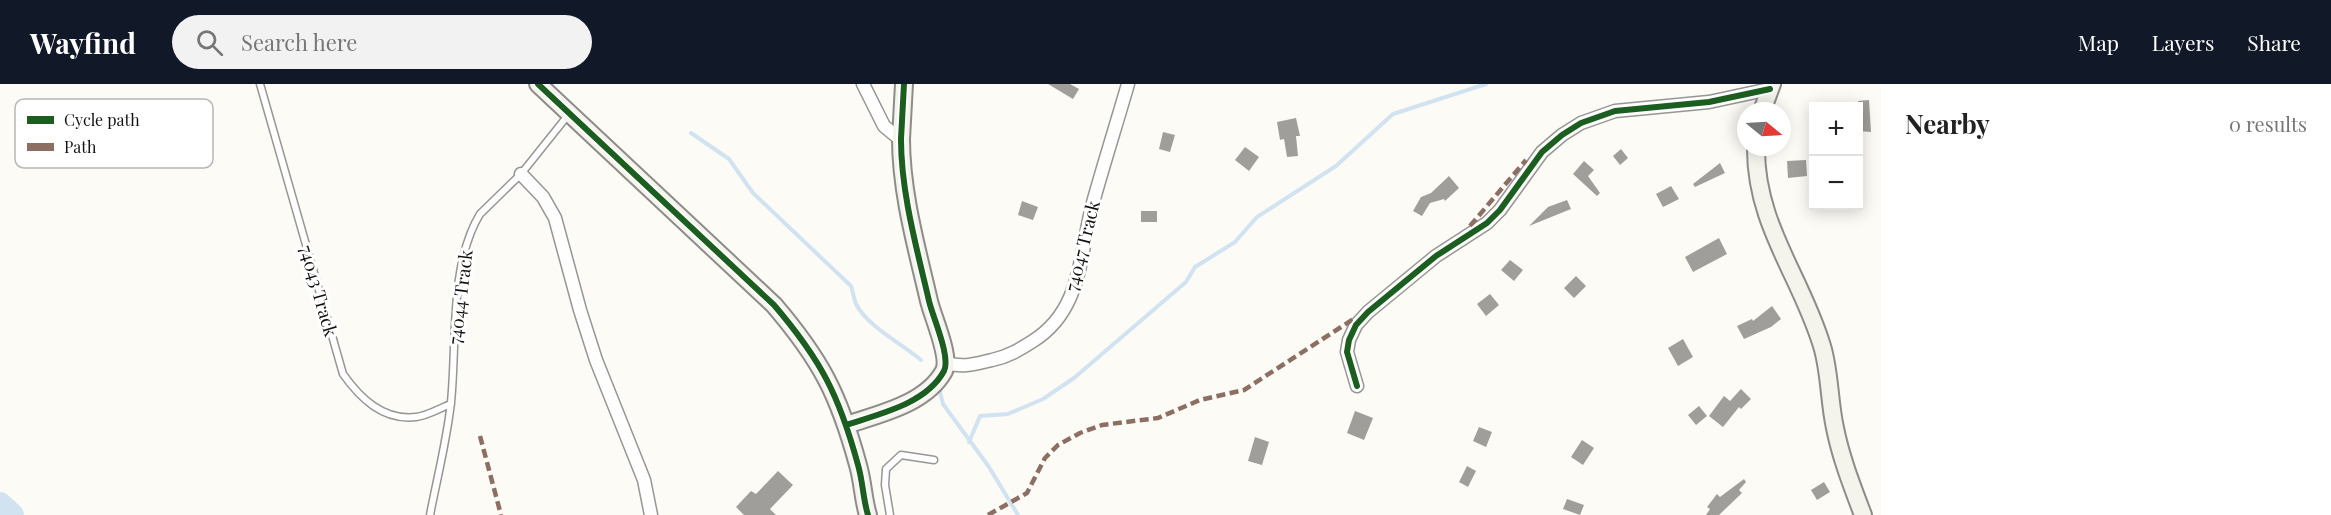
<!DOCTYPE html>
<html lang="en">
<head>
<meta charset="utf-8">
<style>
	:root { --surface:#fff; --page:#f2f2f2; --text:#222; --muted:#767676; --line:#e0e0e0; --accent:#111827 }
	body { margin:0; font-family:"Playfair Display",serif; background:var(--page); color:var(--text) }
	.controls { position:absolute; right:18px; top:18px; display:grid; overflow:hidden; border-radius:0px; box-shadow:0 3px 15px #0003 }
	.controls button { width:54px; height:54px; display:grid; place-items:center; padding:0; border:0; border-bottom:2px solid var(--line); background:var(--surface); color:var(--text); font:30px sans-serif }
	.compass { position:absolute; left:1737px; top:18px; width:54px; height:54px; border-radius:50%; background:var(--surface); box-shadow:0 3px 15px #0003; rotate:108deg }
	.list { margin:0; padding:0; list-style:none }
	h2 { display:flex; justify-content:space-between; align-items:center; height:78px; margin:0; padding:0 24px; font-size:26px }
	h2 small { font-size:20px; font-weight:400; color:var(--muted) }
	.icon { flex:none; width:33px; height:33px; fill:none; stroke:currentColor; stroke-width:2; stroke-linecap:round; stroke-linejoin:round }
	.map { position:relative; flex:none; width:1881px; height:431px; overflow:hidden }
	header { display:flex; align-items:center; gap:36px; box-sizing:border-box; height:84px; padding:0 30px; background:var(--accent); color:#fff }
	header strong { font-size:28px }
	nav { display:flex; gap:33px; margin-inline-start:auto; font-size:21px }
	.search { width:420px; height:54px; background:var(--page); display:flex; align-items:center; gap:15px; box-sizing:border-box; padding:0 21px; border-radius:33px; color:var(--muted); font-size:22px }
	main { display:flex }
	aside { flex:1; background:var(--surface) }
	.map>svg:first-child { display:block }
</style>
</head>
<body>
<header>
<strong>Wayfind</strong>
<div class="search"><svg class="icon" aria-label="search" viewBox="0 0 24 24"><circle cx="10" cy="10" r="6"/><path d="M15 15l6 6"/></svg>Search here</div>
<nav><a>Map</a><a>Layers</a><a>Share</a></nav>
</header>
<main>
<div class="map">
<svg width="1881" height="431" viewBox="0 0 1881 431">
	<rect width="100%" height="100%" fill="#fcfbf6"/>
	<g fill="none" stroke-linecap="round" stroke-linejoin="round">
		<path stroke="#d1e3f1" stroke-width="4" d="M691,49L729,75L753,109L851,202C853,208 854,215 856,220C867,242 902,260 921,276
			M939,304L943,320L989,383L1018,431
			M969,358L980,332L1008,330L1043,315L1074,294L1186,198L1195,183L1235,158L1257,133L1336,82L1393,30L1486,0"/>
		<path stroke="#d1e3f1" stroke-width="24" d="M0,420L12,431"/>
	</g>
	<path fill="#a09e9b" d="M1048,0H1070L1079,5L1073,15Z
		M1869,16L1871,48L1858,47V17Z
		M1296,34L1300,52H1296L1298,72L1287,73L1284,55L1280,56L1277,38Z
		M1163,48L1175,51L1170,68L1159,65Z
		M1245,63L1259,73L1249,87L1235,76Z
		M1621,65L1628,74L1620,81L1613,72Z
		M1806,76L1807,92L1788,94L1787,77Z
		M1584,77L1594,86L1588,92L1600,109L1597,112L1573,90Z
		M1720,79L1725,89L1695,103L1693,100Z
		M1449,92L1459,104L1445,117L1444,115L1430,119L1422,132L1413,127L1421,113L1431,109Z
		M1671,102L1679,115L1663,123L1656,110Z
		M1567,116L1571,125L1529,142L1548,123Z
		M1022,117L1038,123L1033,136L1018,131Z
		M1141,127H1157V138H1141Z
		M1719,154L1727,170L1693,188L1685,173Z
		M1510,176L1523,186L1514,197L1501,186Z
		M1576,192L1586,202L1574,214L1564,204Z
		M1490,210L1499,221L1486,232L1477,220Z
		M1772,222L1781,235L1771,243L1744,255L1737,242L1752,235L1753,237Z
		M1683,255L1693,273L1678,282L1668,264Z
		M1741,305L1751,315L1741,325L1739,323L1723,343L1709,332L1724,312L1730,317Z
		M1699,322L1707,332L1696,341L1688,331Z
		M1355,327L1373,334L1364,356L1347,349Z
		M1479,343L1492,348L1486,363L1473,357Z
		M1255,353L1269,358L1262,381L1248,377Z
		M1582,356L1594,364L1583,381L1571,373Z
		M1467,382L1476,387L1468,403L1459,398Z
		M778,387L793,401L770,425L776,431H744L736,423L751,407L756,410Z
		M1744,395L1746,398L1739,406L1742,409L1719,431H1706L1710,425L1707,423L1717,410L1720,413Z
		M1824,398L1830,408L1817,416L1811,406Z
		M1567,415L1584,421L1580,431L1563,425Z"/>
	<g fill="none" stroke-linecap="round" stroke-linejoin="round">
		<g stroke="#969694" stroke-width="9">
			<path id="lane" d="M260,0L343,290C360,314 383,337 416,333C427,332 440,324 451,320
				M430,431C437,394 447,356 451,318C457,260 449,181 480,130L521,90L569,30
				M890,431L885,401L886,385L901,371L934,376"/>
		</g>
		<g stroke="#969694" stroke-width="15">
			<path id="street" d="M863,0L884,42L901,56
				M521,90L543,113L555,134L580,226L596,276L644,396L651,431
				M947,279C963,284 975,280 992,276C1007,273 1019,266 1033,257C1084,225 1079,167 1094,115C1105,76 1117,38 1128,0
				M1357,302L1347,268L1349,256L1356,241L1368,228L1436,172L1487,139L1500,126L1542,68L1562,51L1581,39L1615,27L1709,18L1770,5"/>
		</g>
		<g stroke="#8d8c8a" stroke-width="20">
			<path id="secondary" d="M538,0L774,221C821,276 839,311 858,381C863,398 863,415 868,431
				M1762,27L1772,0
				M1756,63C1755,140 1801,192 1822,262C1830,288 1829,317 1835,344C1841,374 1852,402 1863,431
				M846,341C879,330 926,320 944,287C951,273 933,234 929,217C917,165 901,109 901,55C902,37 903,18 904,0"/>
		</g>
		<use href="#lane" stroke="#fffefe" stroke-width="6"/>
		<use href="#street" stroke="#fffefe" stroke-width="12"/>
		<use href="#secondary" stroke="#f4f4ed" stroke-width="16"/>
		<path stroke="#8d6e63" stroke-width="4.5" stroke-dasharray="9 4.5" stroke-linecap="butt" d="M1470,142L1526,76
			M480,352L501,431
			M988,431L1027,409L1045,374L1058,361L1080,349L1102,341L1158,334L1200,316L1244,306L1355,234"/>
		<g stroke="#fff" stroke-width="10">
			<path id="cycleway" d="M538,0L774,221C821,276 839,311 858,381C863,398 863,415 868,431
				M1357,302L1347,268L1349,256L1356,241L1368,228L1436,172L1487,139L1500,126L1542,68L1562,51L1581,39L1615,27L1709,18L1770,5
				M846,341C879,330 926,320 944,287C951,273 933,234 929,217C917,165 901,109 901,55C902,37 903,18 904,0"/>
		</g>
		<use href="#cycleway" stroke="#1b5e20" stroke-width="6"/>
	</g>
	<g text-anchor="middle" stroke-width="6" stroke-linejoin="round" paint-order="stroke">
		<g font-size="18" fill="#101010" stroke="#fff">
			<text transform="translate(1083 162) rotate(-76)" y="6">74047 Track</text>
			<text transform="translate(318 207) rotate(74)" y="6">74043 Track</text>
			<text transform="translate(461 213) rotate(-83)" y="6">74044 Track</text>
		</g>
	</g>
	<rect x="15" y="15" width="198" height="69" rx="9" fill="#fff" stroke="#b7b7b7" stroke-width="1.5"/>
	<rect x="27" y="32" width="27" height="8" fill="#1b5e20"/>
	<rect x="27" y="59" width="27" height="8" fill="#8d6e63"/>
	<g font-size="16" fill="#101010">
		<text x="64" y="42">Cycle path</text>
		<text x="64" y="69">Path</text>
	</g>
</svg>
<div class="controls">
<button>+</button>
<button>−</button>
</div>
<svg class="compass" viewBox="-18 -18 36 36"><path d="M0-13l5 13h-10z" fill="#e53935"/><path d="M0 13l5-13h-10z" fill="#767676"/></svg>
</div>
<aside>
<h2>Nearby<small>0 results</small></h2>
<ul class="list">
</ul>
</aside>
</main>
</body>
</html>
